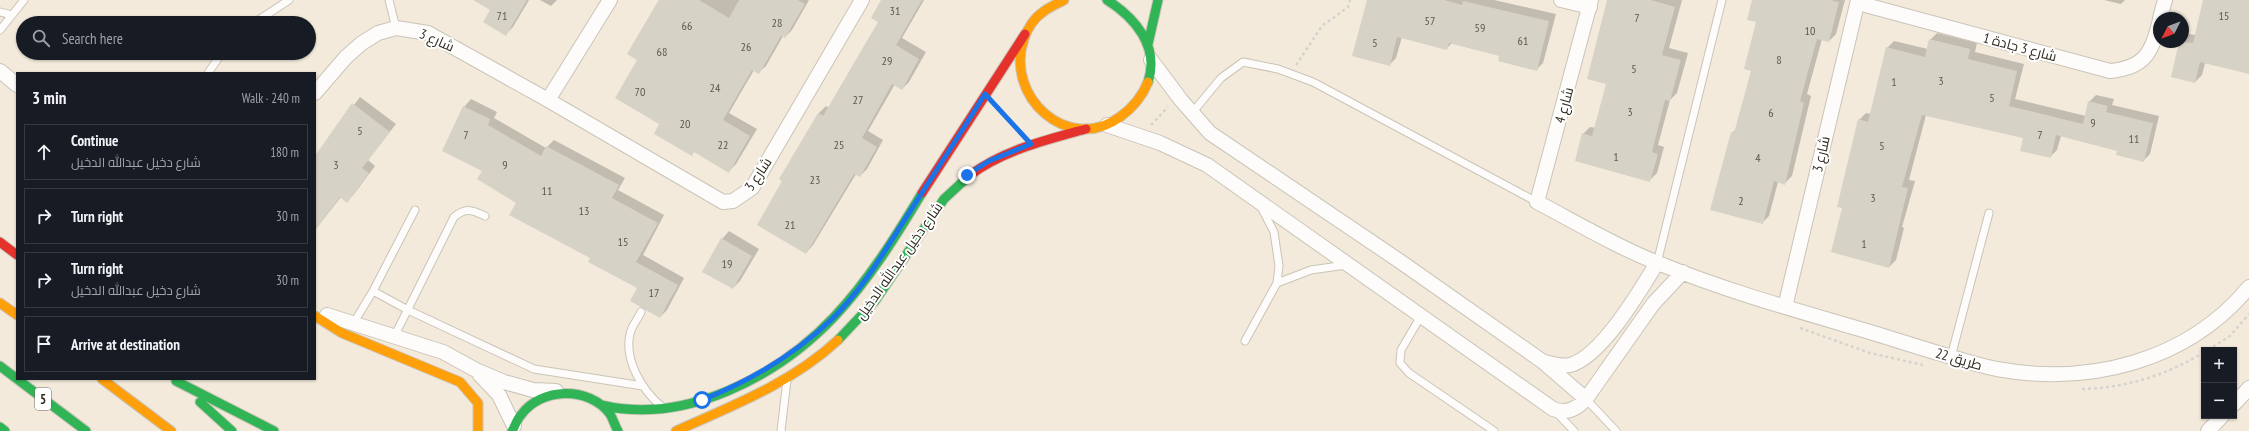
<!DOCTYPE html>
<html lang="en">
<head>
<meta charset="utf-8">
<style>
	:root { --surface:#171b24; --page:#20242c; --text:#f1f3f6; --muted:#9ea1a6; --line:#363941 }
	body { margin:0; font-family:"PT Sans Narrow",Cairo,sans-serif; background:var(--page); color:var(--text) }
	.controls { position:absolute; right:12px; bottom:12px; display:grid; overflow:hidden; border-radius:0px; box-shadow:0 1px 3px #0004 }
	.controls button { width:36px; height:36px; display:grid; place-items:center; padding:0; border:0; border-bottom:1px solid var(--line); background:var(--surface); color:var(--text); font:20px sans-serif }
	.compass { position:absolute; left:2153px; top:12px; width:36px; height:36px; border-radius:50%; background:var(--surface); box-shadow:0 1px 3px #0004; rotate:228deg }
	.stop { position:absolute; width:12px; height:12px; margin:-9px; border:3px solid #1a73e8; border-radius:50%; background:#fff }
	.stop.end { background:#1a73e8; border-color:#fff; box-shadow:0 1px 4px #0008 }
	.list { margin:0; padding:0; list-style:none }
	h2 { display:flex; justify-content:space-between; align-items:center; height:52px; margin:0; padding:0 16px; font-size:17px }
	h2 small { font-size:13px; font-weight:400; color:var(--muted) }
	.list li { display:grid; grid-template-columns:26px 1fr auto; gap:12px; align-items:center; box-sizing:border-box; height:56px; margin:0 8px 8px; padding:0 8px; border:1px solid var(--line); border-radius:0px }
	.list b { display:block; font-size:15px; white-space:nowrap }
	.list p { margin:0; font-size:13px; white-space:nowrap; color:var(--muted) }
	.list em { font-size:13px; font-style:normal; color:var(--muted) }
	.icon { flex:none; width:22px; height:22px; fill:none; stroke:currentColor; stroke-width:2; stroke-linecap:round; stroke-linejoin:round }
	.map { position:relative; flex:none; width:2249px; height:431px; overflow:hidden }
	.search { position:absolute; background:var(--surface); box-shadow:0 1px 3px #0004; left:16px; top:16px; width:300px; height:44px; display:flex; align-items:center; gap:10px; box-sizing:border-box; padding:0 14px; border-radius:22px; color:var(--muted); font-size:15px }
	.panel { position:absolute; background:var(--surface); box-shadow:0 1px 3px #0004; left:16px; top:72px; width:300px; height:308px; border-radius:0px }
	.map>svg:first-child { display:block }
</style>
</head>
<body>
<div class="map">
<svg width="2249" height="431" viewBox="0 0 2249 431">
	<rect width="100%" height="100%" fill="#f3eadb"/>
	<path fill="#0003" d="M477,0H529L513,27L506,34L491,10Z
		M540,0H557L551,6Z
		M659,0H809L792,30L785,37L783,36L766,66L758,73L754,70L729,113L757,129L736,164L729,171L695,151L692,154L661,124L638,59L628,53Z
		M883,0H924L902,38L926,52L909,82L902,89L895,84L868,131L883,140L867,169L860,176L856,174L813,245L806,253L784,180L781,179L819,113L826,106L829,108L879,22Z
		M1368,0H1494L1556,14L1543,63L1536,70L1500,55L1452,43L1447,48L1402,37L1396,58L1389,65Z
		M1609,0H1682L1669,48L1688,53L1677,93L1670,100L1658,145L1664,147L1657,173L1650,180L1583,134L1590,127L1596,128L1608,83Z
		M1753,0H1845L1836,34L1829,41L1822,39L1807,94L1811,96L1792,176L1785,183L1778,182L1769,216L1762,223L1732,133L1737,128L1752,70L1757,22Z
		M2104,0H2125L2121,4Z
		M2205,0H2249V73L2205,63L2202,75L2195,82L2172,76L2180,42H2183V38L2188,34L2196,35Z
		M1937,33L1977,43L1975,52L2024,64L2015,99L2086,116L2089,102L2096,95L2114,99L2112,105L2159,116L2150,154L2143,161L2118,150L2061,136L2057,150L2050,157L2025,138L1926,115L1909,180L1915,181L1902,227L1904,228L1896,260L1889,267L1843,208L1859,120L1866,113L1871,114L1887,48L1894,41L1928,49L1930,40Z
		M360,97L396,124L368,160L375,166L354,194L347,201L341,197L315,230V157Z
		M471,99L497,112L494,118L546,148L554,140L625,178L618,190L664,215L643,255L684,278L667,310L660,317L638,288L592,258L483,170L443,150L464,107Z
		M729,231L759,249L740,281L733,288L703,271L722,239Z"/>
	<path fill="#d6d2c6" d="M473,0H527L506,36L483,22L490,10Z
		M659,0H699L729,18L739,0H798L805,4L785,38L781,36L759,74L752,70L723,120L750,136L729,173L694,152L692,156L654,134L659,124L615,98L637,60L627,54Z
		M881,0H922L896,45L919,59L902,90L892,84L862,138L877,147L860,177L854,174L806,254L757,225L782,181L779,179L818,113L823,116L878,22L871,18Z
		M1367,0H1444L1462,5L1463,1L1549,21L1537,71L1498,61L1499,56L1449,43L1447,50L1397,37L1390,66L1352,56Z
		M1607,0H1651L1675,7L1662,55L1681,60L1670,101L1665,100L1652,152L1658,154L1650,182L1575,161L1582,133L1592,136L1606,84L1587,79Z
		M1752,0H1830L1839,2L1829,42L1817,39L1800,101L1804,103L1785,185L1774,181L1763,224L1710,210L1731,132L1734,133L1751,71L1744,69L1756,22L1747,20Z
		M2203,0H2249V74L2200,62L2195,83L2171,77L2179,42L2193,43Z
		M1929,39L1970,49L1968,59L2017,71L2009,106L2083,124L2088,101L2108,106L2106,112L2153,123L2144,162L2116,155L2117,151L2056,135L2051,158L2020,151L2023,138L1922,115L1902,187L1908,188L1889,268L1831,252L1842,208L1837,207L1858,119L1868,122L1886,47L1925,57Z
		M352,103L390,132L362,168L369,173L347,203L340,197L315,230V156Z
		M463,106L490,119L488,125L541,156L546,146L619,185L612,198L658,223L636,262L678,285L660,318L630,301L637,288L588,262L590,258L509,215L516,203L477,179L482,171L442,151Z
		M721,238L752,256L733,289L702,272Z"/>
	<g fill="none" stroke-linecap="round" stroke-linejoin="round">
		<g stroke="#cac4b8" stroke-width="9">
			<path id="lane" d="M389,0L396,28
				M0,12L12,15
				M254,23L289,0
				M0,30L24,0
				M208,73L222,53
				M1192,113L1221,78L1243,62L1278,69L1313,82L1537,202
				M1657,263L1722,0
				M1277,283L1311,270L1346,265
				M373,291L408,310L534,369L643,386
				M641,312C638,319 631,327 630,334C624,360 642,390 661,406
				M1421,316L1401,350L1400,363L1409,373L1494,431
				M353,324L373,291L415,210
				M395,335L454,217C466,207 472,210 485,216
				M1245,341L1277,283L1279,266L1274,232L1261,207
				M1951,357L1989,213
				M1586,399L1616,431
				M1555,411L1574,431
				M781,431L787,380"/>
		</g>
		<g stroke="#cac4b8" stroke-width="16">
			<path id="street" d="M1561,0L1590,7
				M1591,0L1537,202C1577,223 1617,247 1658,263C1721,289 1788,308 1853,327C1884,336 1914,346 1945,355C1962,360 1980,366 1997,369C2090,386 2188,361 2249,287
				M1858,3L2110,71C2143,68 2152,54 2159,23
				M2160,18L2165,0
				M1151,60L1181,100L1210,133L1401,262L1542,361L1586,399
				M0,71L17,85
				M315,93L346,57L362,43L378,33L396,28L428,33L548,100L723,202L733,201L752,188L862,0
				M548,100L610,0
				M1107,125L1160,143L1207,165L1553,409C1568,414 1576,409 1586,399L1653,304L1683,272
				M1785,307L1858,0
				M327,315L443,352L476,370L504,382L533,390L556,391
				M1545,362C1553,364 1561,367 1570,365C1601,357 1640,291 1657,263
				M480,375L499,395L514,426
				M2234,404L2249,388
				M2208,431L2222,416"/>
		</g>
		<g stroke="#cac4b8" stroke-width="11">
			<path id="fast" d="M1107,0C1134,17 1160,46 1148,82
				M1148,44L1158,0
				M838,340L875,301L944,199L970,175
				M0,366L86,431
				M176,381L274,431
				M200,402L232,431
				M601,405C685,425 777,377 834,317C869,280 896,236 922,193
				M0,427L5,431
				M512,431C515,426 517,419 521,415C541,387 589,386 610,414C613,419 615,426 618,431"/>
		</g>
		<g stroke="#cac4b8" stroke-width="11">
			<path id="slow" d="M1064,0C1057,4 1049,7 1043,12C1034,18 1027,29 1024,39C1004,96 1068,155 1120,117C1134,107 1142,97 1148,82
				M0,303L17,315
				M315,316L342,333L460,382L478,403V431
				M102,379L171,431
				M676,431C732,406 792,383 838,340"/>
		</g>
		<g stroke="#cac4b8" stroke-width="11">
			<path id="jam" d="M970,175C1004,150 1046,140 1086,129
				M922,193L1025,34
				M0,242L17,255"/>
		</g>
		<path stroke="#d6d3cf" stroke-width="2.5" stroke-dasharray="3 3" stroke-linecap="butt" d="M1296,65L1322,26L1348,7L1350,0
			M998,107L1019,130
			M1151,125L1168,107
			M1800,328L1870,353L1923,365
			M2208,350L2230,336L2249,314
			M2082,389C2125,388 2168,375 2204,352"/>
		<use href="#lane" stroke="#fdfcfa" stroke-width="7"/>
		<use href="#street" stroke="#fdfcfa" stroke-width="14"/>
		<use href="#fast" stroke="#30b455" stroke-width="9"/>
		<use href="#slow" stroke="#ff9f0a" stroke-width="9"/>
		<use href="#jam" stroke="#e5322d" stroke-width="9"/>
	</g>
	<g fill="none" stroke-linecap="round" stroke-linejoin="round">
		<path stroke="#1a73e8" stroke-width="5" d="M702,400C750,381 794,355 832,319C859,293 880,259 900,227C928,183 957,139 985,94L1031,144L989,161L967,175"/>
	</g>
	<g text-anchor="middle" stroke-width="4" stroke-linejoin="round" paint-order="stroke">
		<g font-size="12" fill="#5d584c">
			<text x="895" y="15">31</text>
			<text x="502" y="20">71</text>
			<text x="2224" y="20">15</text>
			<text x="1637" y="22">7</text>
			<text x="1430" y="25">57</text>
			<text x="777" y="27">28</text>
			<text x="687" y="30">66</text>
			<text x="1480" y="32">59</text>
			<text x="1810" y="35">10</text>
			<text x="1523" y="45">61</text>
			<text x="1375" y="47">5</text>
			<text x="746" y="51">26</text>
			<text x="662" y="56">68</text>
			<text x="1779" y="64">8</text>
			<text x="887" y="65">29</text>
			<text x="1634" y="73">5</text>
			<text x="1941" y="85">3</text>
			<text x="1894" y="86">1</text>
			<text x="715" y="92">24</text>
			<text x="640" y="96">70</text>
			<text x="1992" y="102">5</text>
			<text x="858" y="104">27</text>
			<text x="1630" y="116">3</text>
			<text x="1771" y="117">6</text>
			<text x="2093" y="127">9</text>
			<text x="685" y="128">20</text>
			<text x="360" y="135">5</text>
			<text x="466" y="139">7</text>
			<text x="2040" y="139">7</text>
			<text x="2134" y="143">11</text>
			<text x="723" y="149">22</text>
			<text x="839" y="149">25</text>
			<text x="1882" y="150">5</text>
			<text x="1616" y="161">1</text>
			<text x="1758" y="162">4</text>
			<text x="336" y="169">3</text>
			<text x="505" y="169">9</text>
			<text x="815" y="184">23</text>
			<text x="547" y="195">11</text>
			<text x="1873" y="202">3</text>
			<text x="1741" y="205">2</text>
			<text x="584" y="215">13</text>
			<text x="790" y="229">21</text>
			<text x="623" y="246">15</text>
			<text x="1864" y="248">1</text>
			<text x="727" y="268">19</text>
			<text x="654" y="297">17</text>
		</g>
		<rect fill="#fff" stroke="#6f6b63" stroke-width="1" x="35" y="388" width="16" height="22" rx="3"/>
		<g font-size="13" font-weight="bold" fill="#312b20">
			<text x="43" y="404">5</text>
		</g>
		<g font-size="14" fill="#312b20" stroke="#fff">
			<text transform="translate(437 40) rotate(24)" y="5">شارع 3</text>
			<text transform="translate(2020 47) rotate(15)" y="5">شارع 3 جادة 1</text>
			<text transform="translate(1564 105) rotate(-75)" y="5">شارع 4</text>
			<text transform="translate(1821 154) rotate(-77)" y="5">شارع 3</text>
			<text transform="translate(758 174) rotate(-56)" y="5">شارع 3</text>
			<text transform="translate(899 261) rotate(-55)" y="5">شارع دخيل عبدالله الدخيل</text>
			<text transform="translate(1959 359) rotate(16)" y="5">طريق 22</text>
		</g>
	</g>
</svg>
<div class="controls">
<button>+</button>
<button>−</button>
</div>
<svg class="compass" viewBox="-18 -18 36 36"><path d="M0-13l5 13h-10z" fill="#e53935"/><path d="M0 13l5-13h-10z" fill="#9ea1a6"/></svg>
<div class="stop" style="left:702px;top:400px"></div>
<div class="stop end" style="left:967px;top:175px"></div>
<div class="search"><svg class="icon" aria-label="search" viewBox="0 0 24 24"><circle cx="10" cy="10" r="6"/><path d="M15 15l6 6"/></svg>Search here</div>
<section class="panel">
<h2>3 min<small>Walk · 240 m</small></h2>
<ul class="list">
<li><svg class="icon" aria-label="ahead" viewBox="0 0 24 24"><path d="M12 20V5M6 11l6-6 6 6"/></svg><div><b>Continue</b><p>شارع دخيل عبدالله الدخيل</p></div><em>180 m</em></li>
<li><svg class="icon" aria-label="right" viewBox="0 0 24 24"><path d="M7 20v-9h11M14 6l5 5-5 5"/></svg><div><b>Turn right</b></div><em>30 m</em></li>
<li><svg class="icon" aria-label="right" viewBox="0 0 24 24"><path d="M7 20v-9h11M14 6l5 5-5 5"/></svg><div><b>Turn right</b><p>شارع دخيل عبدالله الدخيل</p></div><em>30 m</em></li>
<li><svg class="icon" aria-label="arrive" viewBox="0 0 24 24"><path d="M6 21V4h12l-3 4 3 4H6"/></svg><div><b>Arrive at destination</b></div></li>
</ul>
</section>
</div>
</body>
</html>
